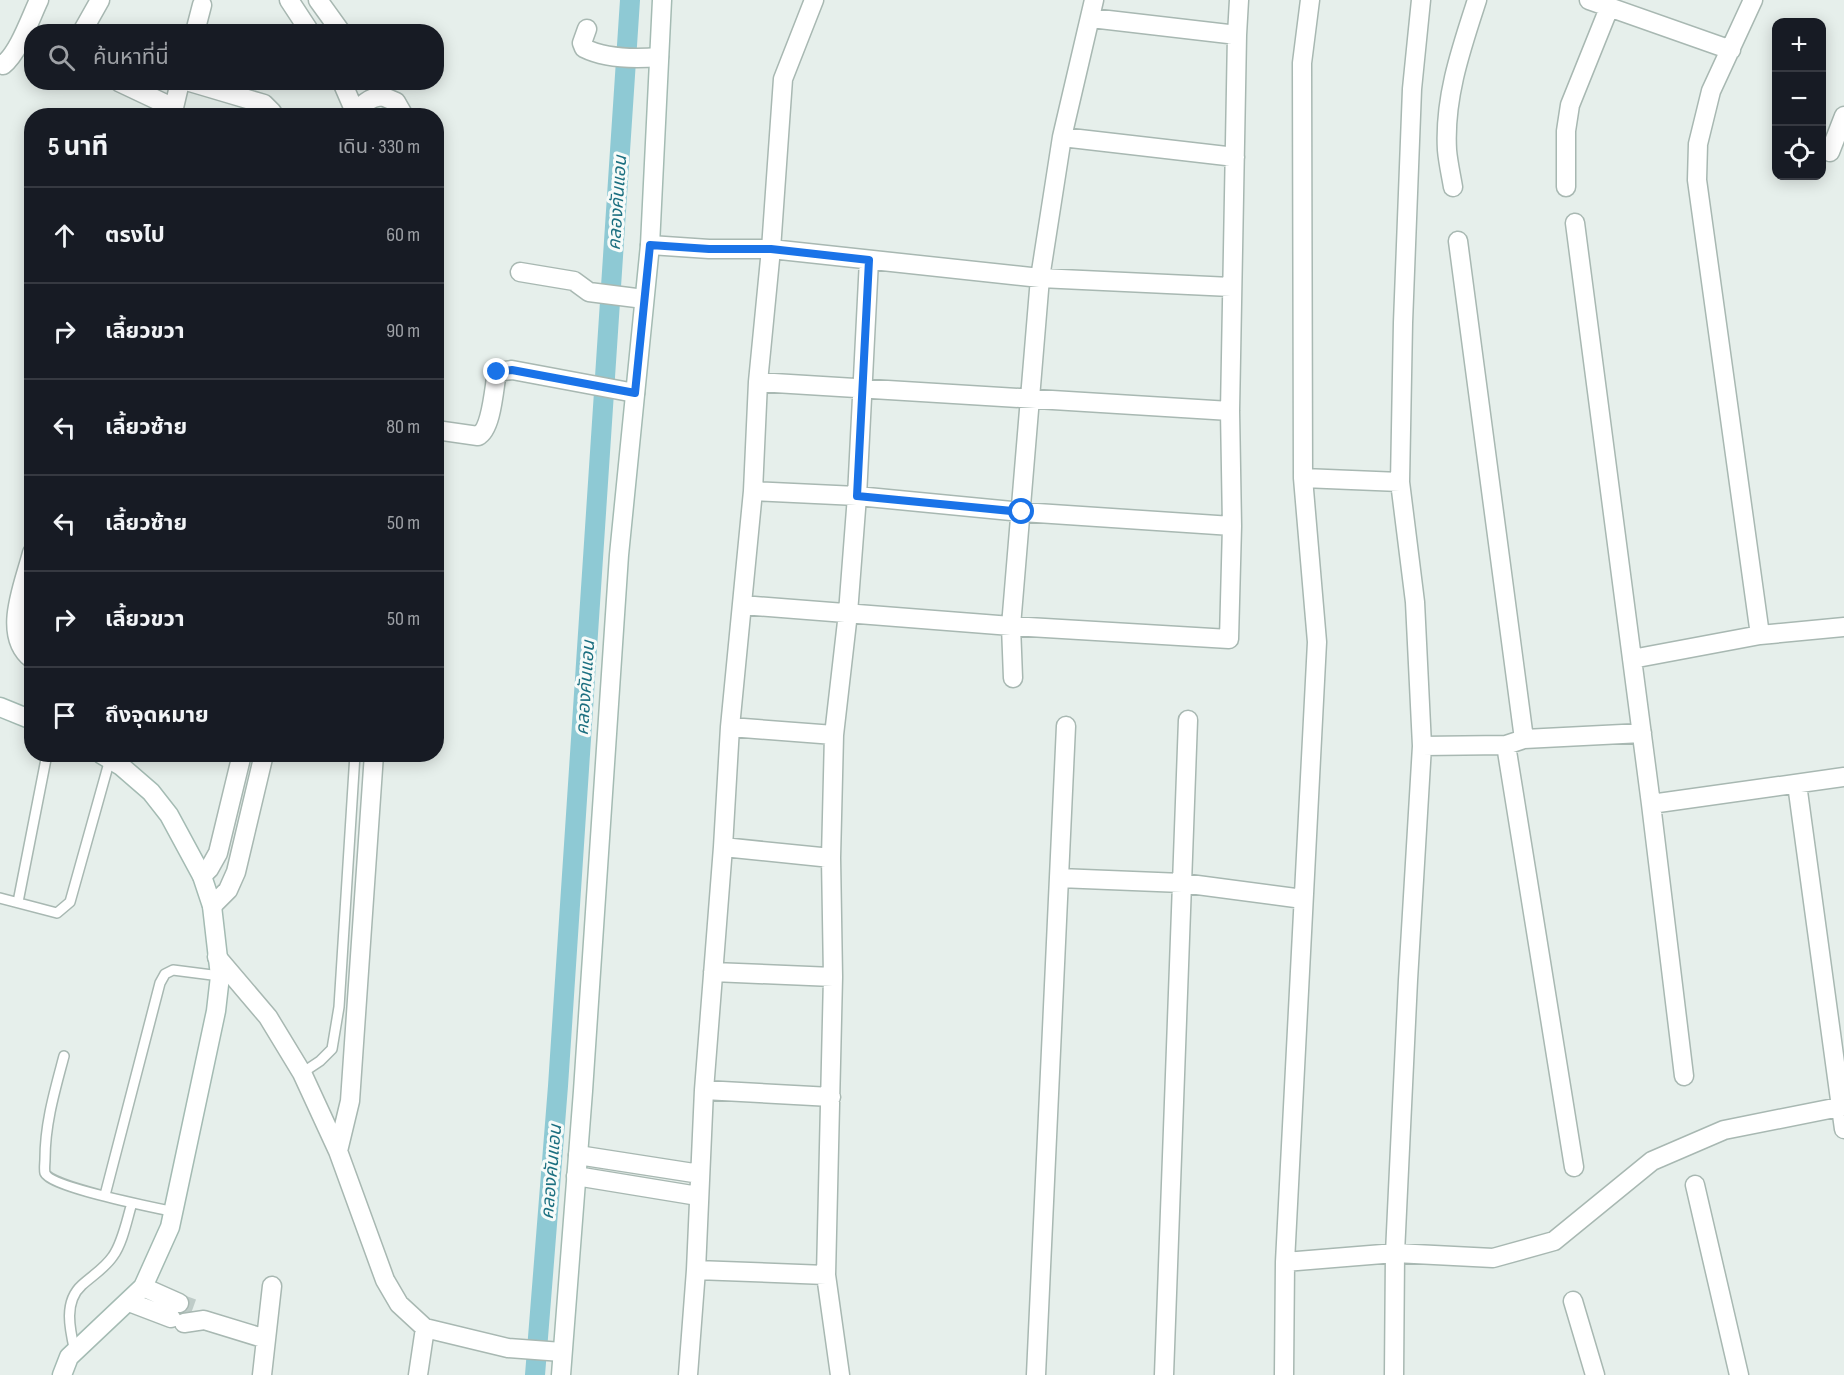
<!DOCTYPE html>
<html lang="th">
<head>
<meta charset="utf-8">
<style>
	:root { --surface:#171b24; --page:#20242c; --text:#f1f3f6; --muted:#9ea1a6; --line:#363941 }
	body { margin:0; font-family:"Sofia Sans Condensed","Noto Sans Thai",sans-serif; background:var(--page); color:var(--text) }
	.controls { position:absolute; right:18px; top:18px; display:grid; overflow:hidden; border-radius:12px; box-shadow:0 3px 15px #0003 }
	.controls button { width:54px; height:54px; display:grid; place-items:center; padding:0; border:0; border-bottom:2px solid var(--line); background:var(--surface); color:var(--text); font:30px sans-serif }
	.stop { position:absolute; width:18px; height:18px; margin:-14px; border:4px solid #1a73e8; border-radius:50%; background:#fff }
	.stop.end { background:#1a73e8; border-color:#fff; box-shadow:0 2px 6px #0008 }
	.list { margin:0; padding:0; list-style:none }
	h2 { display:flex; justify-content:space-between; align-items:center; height:78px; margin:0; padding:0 24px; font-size:26px }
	h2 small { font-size:20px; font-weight:400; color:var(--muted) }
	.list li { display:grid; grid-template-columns:39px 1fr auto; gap:18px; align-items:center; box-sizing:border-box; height:96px; padding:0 24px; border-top:2px solid var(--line) }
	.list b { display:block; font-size:22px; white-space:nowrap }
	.list em { font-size:20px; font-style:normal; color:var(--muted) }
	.icon { flex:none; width:33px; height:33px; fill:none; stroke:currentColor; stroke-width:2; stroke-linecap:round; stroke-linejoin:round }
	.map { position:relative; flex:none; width:1844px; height:1375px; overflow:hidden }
	.search { position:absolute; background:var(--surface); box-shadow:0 3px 15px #0003; left:24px; top:24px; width:420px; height:66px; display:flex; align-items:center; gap:15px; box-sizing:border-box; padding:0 21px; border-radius:24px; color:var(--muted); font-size:22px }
	.panel { position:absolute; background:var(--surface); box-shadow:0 3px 15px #0003; left:24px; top:108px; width:420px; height:654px; border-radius:24px }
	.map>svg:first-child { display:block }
</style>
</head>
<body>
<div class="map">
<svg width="1844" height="1375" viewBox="0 0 1844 1375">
	<rect width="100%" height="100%" fill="#e6efeb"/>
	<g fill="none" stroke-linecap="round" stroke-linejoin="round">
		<path stroke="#8ec9d4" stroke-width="20" d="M535,1375L558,1086L630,0"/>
		<path stroke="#bfccc8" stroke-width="18" stroke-dasharray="18 9" stroke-linecap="butt" d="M179,1303L193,1308"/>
		<g stroke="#a8b8b2" stroke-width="12">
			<path id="lane" d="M0,898L57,913L70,902L110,759
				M18,902L47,754
				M64,1056C55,1090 45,1123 45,1159C45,1163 44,1169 45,1173C50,1187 156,1208 175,1212
				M302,1073L320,1061L332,1049L339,1007L355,754
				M105,1195L160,983L165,974L173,970L220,976
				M75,1352C70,1330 63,1302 82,1285C93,1275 105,1268 113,1256C123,1242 127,1219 132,1203"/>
		</g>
		<g stroke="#a8b8b2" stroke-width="21">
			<path id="street" d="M289,0L310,32
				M318,0L341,32
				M1589,0L1731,50
				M1753,0L1711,91L1698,144L1697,180L1760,635
				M1091,18L1237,35
				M587,29L582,43L584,48C606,59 635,59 659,57
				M82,32L100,0
				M195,32L202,5
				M0,64L3,65C19,52 30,19 39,0
				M119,82L174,108
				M190,82L264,104L272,112L273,116
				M342,82L355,112
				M172,116L180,82
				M354,116C359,105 371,97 382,96L396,102L404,116
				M1062,137L1235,157
				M1830,152L1844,116
				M1453,187C1451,175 1448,162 1447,150C1444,98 1461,49 1477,0
				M1566,187V131L1570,105L1609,8
				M1575,223L1651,804L1684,1076
				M1458,241L1524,739
				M650,245L709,249H771L1040,278L1231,287
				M520,272L574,281L589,292L644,299
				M758,382L1230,411
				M436,430L478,436C492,429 494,387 497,372L512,370L635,393
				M1303,478L1400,482
				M753,491L857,496L1022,512L1232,526
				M32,553C24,585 1,635 32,659
				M742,605L1011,626L1229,639L1232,526L1230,411L1237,35L1239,0
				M1632,659L1760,635L1844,627
				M1013,678L1011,626L1040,278L1062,137L1094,0
				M730,727L834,735
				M1506,745L1574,1167
				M1422,746L1506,745L1524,739L1642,733
				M1797,784L1844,1129
				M1651,804L1844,777
				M723,847L831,858
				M202,876L209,869L218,853L242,754
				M1059,878L1182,883L1303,899
				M212,906L228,890L236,872L264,754
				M217,957L268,1017L302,1073L338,1151L385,1280L399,1304L425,1328L508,1348L562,1352
				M713,972L833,977
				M704,1090L831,1097
				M338,1151L350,1101L374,754
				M578,1155L700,1174
				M576,1176L698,1196
				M1695,1185L1739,1375
				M1285,1262L1395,1253L1493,1258L1554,1241L1652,1161L1724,1130L1844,1106
				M696,1270L826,1275
				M143,1287L179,1303
				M1573,1301L1595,1375
				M129,1302L171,1318
				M184,1323L204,1320L266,1339
				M262,1375L272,1286
				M418,1375L425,1328
				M688,1375L696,1270L704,1090L723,847L730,727L753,491L758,382L771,249L783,79L814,0
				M840,1375L826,1275L833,977L831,858L834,735L848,613L857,496L869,260
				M1036,1375L1066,726
				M1164,1375L1188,720
				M1284,1375L1285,1262L1317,642L1303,478L1302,63L1310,0
				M1394,1375L1395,1253L1408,980L1422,746L1415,602L1400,482L1403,323L1412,89L1421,0"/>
		</g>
		<g stroke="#a4bbb3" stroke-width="21">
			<path id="secondary" d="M0,707L32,720
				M62,1375L69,1357L143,1287L170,1227L216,1011L220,976L212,906L202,876L169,815L151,792L121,766L101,754
				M561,1375L583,1091L619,555L650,245L662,0"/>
		</g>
		<use href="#lane" stroke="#fff" stroke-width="9"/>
		<use href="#street" stroke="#fff" stroke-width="18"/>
		<use href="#secondary" stroke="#fff" stroke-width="18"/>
	</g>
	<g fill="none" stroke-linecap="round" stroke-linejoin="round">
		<path stroke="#1a73e8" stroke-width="8" d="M497,372L512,370L635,393L650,245L709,249H771L869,260L857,496L1022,512"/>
	</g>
	<g text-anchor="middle" stroke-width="6" stroke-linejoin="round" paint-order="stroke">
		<g font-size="18" font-style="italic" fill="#1c6f80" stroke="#f7fbf9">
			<text transform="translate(617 203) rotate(-86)" y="6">คลองคันแอน</text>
			<text transform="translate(585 688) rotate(-86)" y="6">คลองคันแอน</text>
			<text transform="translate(551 1172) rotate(-85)" y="6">คลองคันแอน</text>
		</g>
	</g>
</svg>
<div class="controls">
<button>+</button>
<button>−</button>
<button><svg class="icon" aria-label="locate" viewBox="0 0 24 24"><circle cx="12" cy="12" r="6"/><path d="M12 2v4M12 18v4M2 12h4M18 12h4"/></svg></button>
</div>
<div class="stop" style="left:1022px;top:512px"></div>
<div class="stop end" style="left:497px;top:372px"></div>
<div class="search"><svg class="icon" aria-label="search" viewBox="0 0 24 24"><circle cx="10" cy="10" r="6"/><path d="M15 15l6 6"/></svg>ค้นหาที่นี่</div>
<section class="panel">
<h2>5 นาที<small>เดิน · 330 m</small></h2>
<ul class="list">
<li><svg class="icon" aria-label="ahead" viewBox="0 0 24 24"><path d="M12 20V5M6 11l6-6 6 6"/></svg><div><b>ตรงไป</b></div><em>60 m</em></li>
<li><svg class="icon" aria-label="right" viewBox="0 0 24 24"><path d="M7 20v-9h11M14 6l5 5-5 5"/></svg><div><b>เลี้ยวขวา</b></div><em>90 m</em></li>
<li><svg class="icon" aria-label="left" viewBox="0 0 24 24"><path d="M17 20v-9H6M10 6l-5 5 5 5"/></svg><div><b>เลี้ยวซ้าย</b></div><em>80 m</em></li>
<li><svg class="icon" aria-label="left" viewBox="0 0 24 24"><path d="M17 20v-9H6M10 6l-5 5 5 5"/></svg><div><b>เลี้ยวซ้าย</b></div><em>50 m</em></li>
<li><svg class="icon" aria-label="right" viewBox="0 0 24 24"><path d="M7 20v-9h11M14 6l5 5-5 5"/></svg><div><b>เลี้ยวขวา</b></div><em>50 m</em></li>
<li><svg class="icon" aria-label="arrive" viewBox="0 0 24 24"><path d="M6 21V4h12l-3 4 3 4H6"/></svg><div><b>ถึงจุดหมาย</b></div></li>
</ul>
</section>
</div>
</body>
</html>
